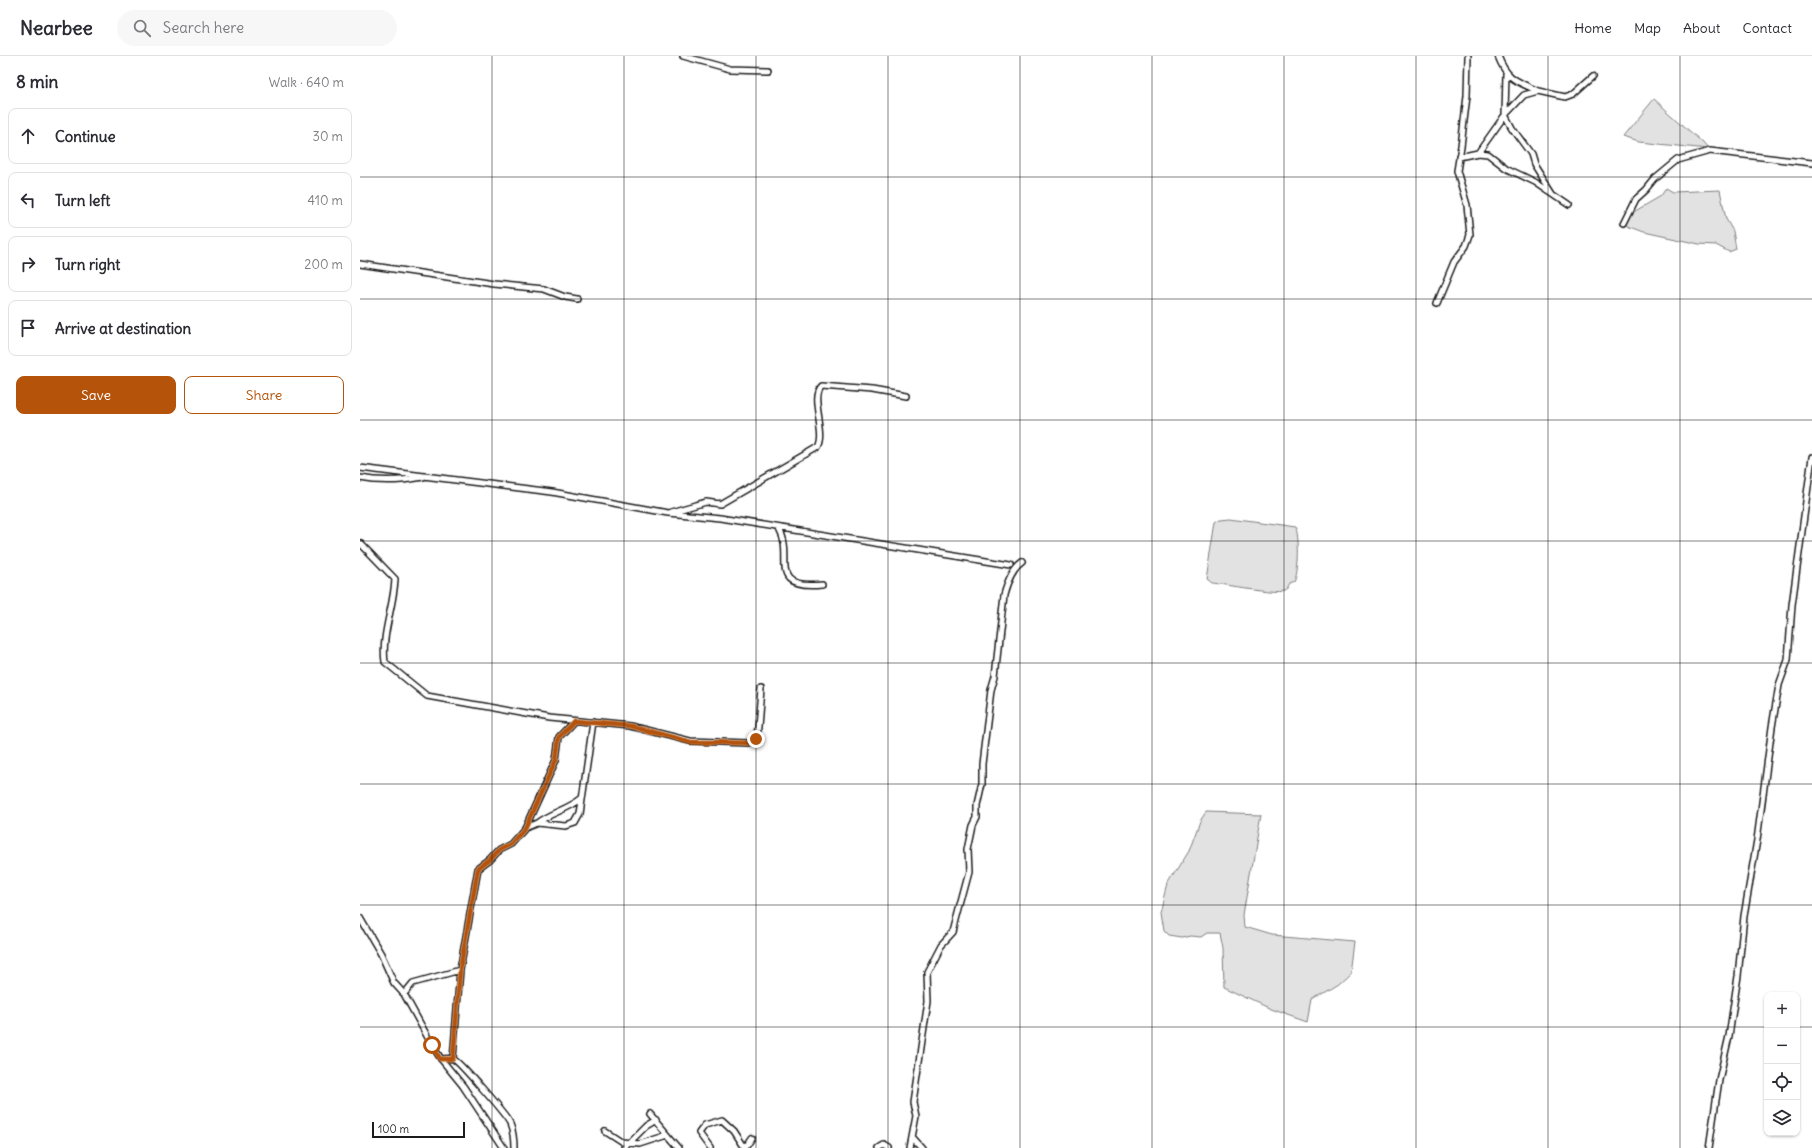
<!DOCTYPE html>
<html lang="en">
<head>
<meta charset="utf-8">
<style>
	:root { --surface:#fff; --page:#f7f7f7; --text:#2b2b33; --muted:#7c7c81; --line:#e1e1e2; --accent:#b45309 }
	body { margin:0; font-family:Delius,sans-serif; background:var(--page); color:var(--text) }
	.controls { position:absolute; right:12px; bottom:12px; display:grid; overflow:hidden; border-radius:8px; box-shadow:0 1px 3px #0004 }
	.controls button { width:36px; height:36px; display:grid; place-items:center; padding:0; border:0; border-bottom:1px solid var(--line); background:var(--surface); color:var(--text); font:20px sans-serif }
	.scale { position:absolute; left:12px; bottom:10px; width:93px; box-sizing:border-box; padding-left:4px; border:2px solid #1c1c1c; border-top:0; font-size:11px; line-height:14px; white-space:nowrap; color:#1c1c1c; -webkit-text-stroke:3px #fff; paint-order:stroke }
	.stop { position:absolute; width:12px; height:12px; margin:-9px; border:3px solid #b45309; border-radius:50%; background:#fff }
	.stop.end { background:#b45309; border-color:#fff; box-shadow:0 1px 4px #0008 }
	.list { margin:0; padding:0; list-style:none }
	h2 { display:flex; justify-content:space-between; align-items:center; height:52px; margin:0; padding:0 16px; font-size:17px }
	h2 small { font-size:13px; font-weight:400; color:var(--muted) }
	.list li { display:grid; grid-template-columns:26px 1fr auto; gap:12px; align-items:center; box-sizing:border-box; height:56px; margin:0 8px 8px; padding:0 8px; border:1px solid var(--line); border-radius:8px }
	.list b { display:block; font-size:15px; white-space:nowrap }
	.list em { font-size:13px; font-style:normal; color:var(--muted) }
	.actions { display:flex; gap:8px; padding:12px 16px }
	.actions a { flex:1; padding:9px 0; border:1px solid var(--accent); border-radius:8px; text-align:center; font-size:14px; color:var(--accent) }
	.actions .main { background:var(--accent); color:#fff }
	.icon { flex:none; width:22px; height:22px; fill:none; stroke:currentColor; stroke-width:2; stroke-linecap:round; stroke-linejoin:round }
	.map { position:relative; flex:none; width:1452px; height:1092px; overflow:hidden }
	header { display:flex; align-items:center; gap:24px; box-sizing:border-box; height:56px; padding:0 20px; background:var(--surface); border-bottom:1px solid var(--line) }
	header strong { font-size:19px }
	nav { display:flex; gap:22px; margin-inline-start:auto; font-size:14px }
	.search { width:280px; height:36px; background:var(--page); display:flex; align-items:center; gap:10px; box-sizing:border-box; padding:0 14px; border-radius:22px; color:var(--muted); font-size:15px }
	main { display:flex }
	aside { flex:1; background:var(--surface) }
	.map>svg:first-child { display:block }
</style>
</head>
<body>
<header>
<strong>Nearbee</strong>
<div class="search"><svg class="icon" aria-label="search" viewBox="0 0 24 24"><circle cx="10" cy="10" r="6"/><path d="M15 15l6 6"/></svg>Search here</div>
<nav><a>Home</a><a>Map</a><a>About</a><a>Contact</a></nav>
</header>
<main>
<aside>
<h2>8 min<small>Walk · 640 m</small></h2>
<ul class="list">
<li><svg class="icon" aria-label="ahead" viewBox="0 0 24 24"><path d="M12 20V5M6 11l6-6 6 6"/></svg><div><b>Continue</b></div><em>30 m</em></li>
<li><svg class="icon" aria-label="left" viewBox="0 0 24 24"><path d="M17 20v-9H6M10 6l-5 5 5 5"/></svg><div><b>Turn left</b></div><em>410 m</em></li>
<li><svg class="icon" aria-label="right" viewBox="0 0 24 24"><path d="M7 20v-9h11M14 6l5 5-5 5"/></svg><div><b>Turn right</b></div><em>200 m</em></li>
<li><svg class="icon" aria-label="arrive" viewBox="0 0 24 24"><path d="M6 21V4h12l-3 4 3 4H6"/></svg><div><b>Arrive at destination</b></div></li>
</ul>
<div class="actions"><a class="main">Save</a><a>Share</a></div>
</aside>
<div class="map">
<svg width="1452" height="1092" viewBox="0 0 1452 1092">
	<rect width="100%" height="100%" fill="#fff"/>
	<filter id="ink" filterUnits="userSpaceOnUse"><feTurbulence type="fractalNoise" baseFrequency=".025" numOctaves="2"/><feDisplacementMap in="SourceGraphic" scale="8" xChannelSelector="R" yChannelSelector="G"/><feConvolveMatrix kernelMatrix="1 2 1 2 8 2 1 2 1" color-interpolation-filters="sRGB"/></filter>
	<g filter="url(#ink)">
		<path fill="#e2e2e2" stroke="#7f7f7f" d="M1294,43L1343,87L1348,93L1279,86L1263,81Z
			M1306,132L1313,136L1360,134L1366,163L1373,175L1376,193L1369,196L1356,189L1339,188L1284,176L1268,170L1266,167L1270,158L1301,140Z
			M871,462L935,471C940,480 939,517 934,526L929,528C927,531 927,534 923,535C916,538 863,528 852,527L847,523L856,466L861,463Z
			M846,756L901,758L884,859L885,871L912,879L995,886L991,916L978,928L952,944L948,966L911,953L864,931L863,892L860,877H847L841,881L830,880L822,882L809,880L804,875L801,856L808,829L829,795L840,765Z"/>
		<g fill="none" stroke-linecap="round" stroke-linejoin="round">
			<g stroke="#1c1c1c" stroke-width="8">
				<path id="minor" d="M323,0L370,13L408,14
					M1138,0C1147,24 1157,25 1178,35
					M1146,17L1145,59L1152,72L1171,98L1174,108L1193,138
					M1118,97L1145,59L1164,39L1178,35L1205,41L1213,38L1233,20
					M1099,101L1118,97L1128,98L1146,112L1175,126L1209,149
					M1264,167L1276,143L1286,134L1295,123L1318,104L1350,95L1452,107
					M0,208L134,228L184,233L205,241L217,243
					M1077,247L1094,206L1106,190L1110,179L1107,149L1097,115L1101,90L1107,40L1108,0
					M0,412L192,436L308,457L360,462L651,509
					M0,422C20,426 42,425 63,421
					M311,456L346,446L360,448L458,391C467,376 449,341 461,330L512,334L546,340
					M419,473C436,502 404,533 462,528
					M0,487L35,523C34,550 21,579 25,606L67,640L189,662L270,670L330,685L389,687L397,683L401,633
					M177,767C191,756 208,754 222,742
					M165,772L177,767L206,770L215,767L220,758L233,666
					M0,862L21,898L34,927L44,938L72,989L81,1003L103,1030L144,1092
					M44,938L53,927L100,914
					M81,1003C84,1003 90,1002 93,1003C99,1005 146,1060 150,1068C153,1075 154,1084 154,1092
					M93,1003L100,914L118,813L130,804L139,794L151,788L165,772L196,704L199,681L214,665
					M290,1058L319,1092
					M245,1075L262,1086L280,1088L308,1079
					M553,1082L562,1092
					M264,1092L286,1070L296,1064
					M350,1092L339,1077L345,1069L362,1064L374,1075L385,1092
					M385,1092L392,1082
					M519,1092L524,1089L529,1092
					M550,1092L556,1060L553,1046L568,945L567,916L581,889L593,876L609,816L608,793L613,769L617,761V750L622,728V708L631,634L635,620L644,539C647,528 652,514 662,507
					M1349,1092L1359,1024L1369,980L1378,920L1384,860L1397,784L1412,671L1419,629L1428,604L1432,549L1452,401"/>
			</g>
			<use href="#minor" stroke="#fff" stroke-width="5"/>
		</g>
	</g>
	<g fill="none" stroke-linecap="round" stroke-linejoin="round" filter="url(#ink)">
		<path stroke="#b45309" stroke-width="5" d="M72,989L80,1003H93L100,914L118,813L130,804L139,794L151,788L165,772L196,704L199,681L214,665L270,670L330,686L389,687L396,683"/>
	</g>
	<path fill="none" stroke="#1c1c1c" stroke-width="1" stroke-opacity="0.55" d="M132,0V1092M264,0V1092M396,0V1092M528,0V1092M660,0V1092M792,0V1092M924,0V1092M1056,0V1092M1188,0V1092M1320,0V1092M0,121H1452M0,243H1452M0,364H1452M0,485H1452M0,607H1452M0,728H1452M0,849H1452M0,971H1407M1437,971H1452"/>
</svg>
<div class="controls">
<button>+</button>
<button>−</button>
<button><svg class="icon" aria-label="locate" viewBox="0 0 24 24"><circle cx="12" cy="12" r="6"/><path d="M12 2v4M12 18v4M2 12h4M18 12h4"/></svg></button>
<button><svg class="icon" aria-label="layers" viewBox="0 0 24 24"><path d="M12 4l9 5-9 5-9-5zM3 14l9 5 9-5"/></svg></button>
</div>
<div class="scale">100 m</div>
<div class="stop" style="left:72px;top:989px"></div>
<div class="stop end" style="left:396px;top:683px"></div>
</div>
</main>
</body>
</html>
